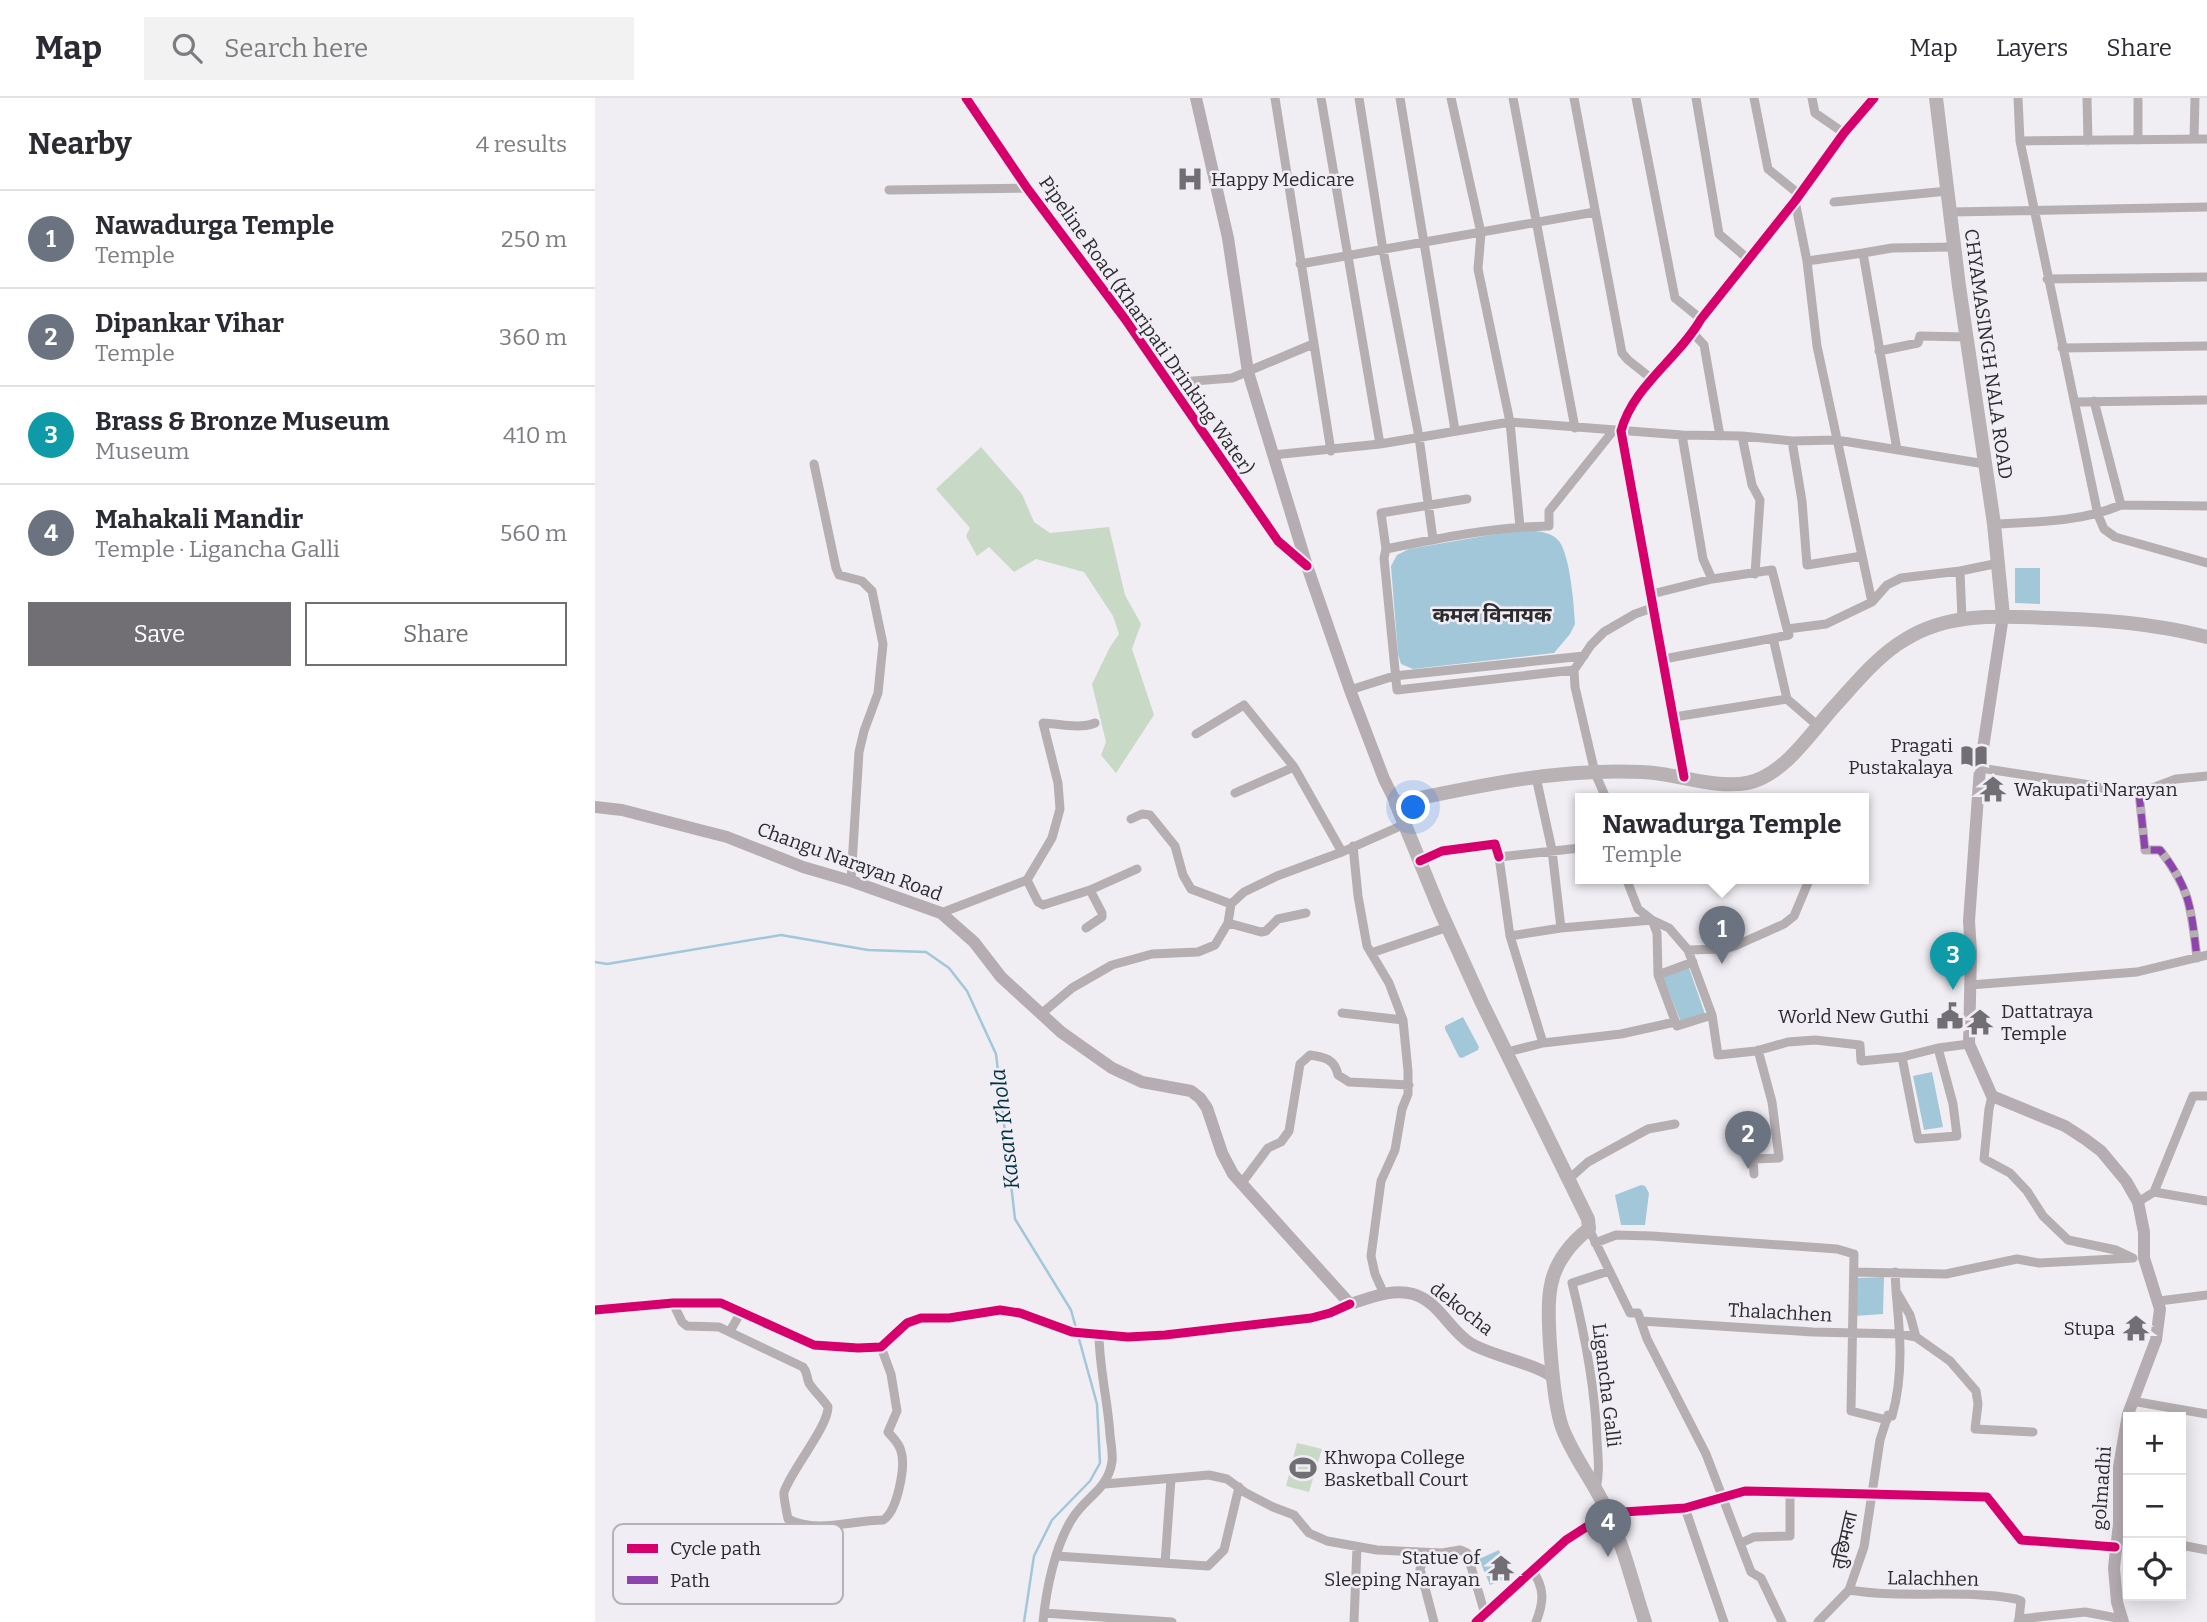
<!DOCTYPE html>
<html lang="en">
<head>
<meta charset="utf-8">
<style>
	:root { --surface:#fff; --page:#f2f2f3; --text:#2b2b33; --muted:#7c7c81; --line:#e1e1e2; --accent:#716f73 }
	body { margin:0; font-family:Bitter,"Noto Sans Devanagari",serif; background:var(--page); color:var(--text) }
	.controls { position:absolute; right:21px; bottom:21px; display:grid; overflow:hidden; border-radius:0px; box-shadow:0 4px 18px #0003 }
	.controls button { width:63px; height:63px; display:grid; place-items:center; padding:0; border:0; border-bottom:2px solid var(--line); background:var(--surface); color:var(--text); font:35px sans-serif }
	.you { position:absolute; left:819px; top:710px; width:24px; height:24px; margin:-18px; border:5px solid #fff; border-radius:50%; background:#1a73e8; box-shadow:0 0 0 10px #1a73e833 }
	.badge { display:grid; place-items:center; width:46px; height:46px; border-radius:50%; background:var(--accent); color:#fff; font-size:23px; font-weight:700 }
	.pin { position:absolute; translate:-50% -58px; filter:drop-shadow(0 2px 4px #0008) }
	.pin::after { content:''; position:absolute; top:37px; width:24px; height:21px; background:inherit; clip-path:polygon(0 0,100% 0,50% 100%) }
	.popup { position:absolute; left:980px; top:695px; width:294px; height:91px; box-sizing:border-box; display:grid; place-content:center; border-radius:0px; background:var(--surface); filter:drop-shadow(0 2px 5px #0005); font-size:23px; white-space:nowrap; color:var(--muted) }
	.popup b { font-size:26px; color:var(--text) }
	.popup::after { content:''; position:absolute; left:50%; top:100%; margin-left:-14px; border:14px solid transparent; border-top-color:var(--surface) }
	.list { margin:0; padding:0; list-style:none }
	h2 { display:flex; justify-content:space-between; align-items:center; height:91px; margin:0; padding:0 28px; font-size:30px }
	h2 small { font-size:23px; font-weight:400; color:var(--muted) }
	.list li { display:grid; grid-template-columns:46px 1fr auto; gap:21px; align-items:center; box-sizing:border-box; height:98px; padding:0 28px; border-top:2px solid var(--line) }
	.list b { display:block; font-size:26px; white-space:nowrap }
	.list p { margin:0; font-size:23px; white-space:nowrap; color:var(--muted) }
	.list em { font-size:23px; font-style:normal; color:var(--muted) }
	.actions { display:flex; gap:14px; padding:21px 28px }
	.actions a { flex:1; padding:16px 0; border:2px solid var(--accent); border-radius:0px; text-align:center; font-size:24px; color:var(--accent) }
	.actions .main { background:var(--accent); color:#fff }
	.icon { flex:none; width:38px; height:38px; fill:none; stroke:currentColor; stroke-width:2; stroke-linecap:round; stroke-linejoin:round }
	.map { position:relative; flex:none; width:1612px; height:1524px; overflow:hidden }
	header { display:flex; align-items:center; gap:42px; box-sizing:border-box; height:98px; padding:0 35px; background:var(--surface); border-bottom:2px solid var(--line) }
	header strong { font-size:33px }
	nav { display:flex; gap:38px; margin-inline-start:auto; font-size:24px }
	.search { width:490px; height:63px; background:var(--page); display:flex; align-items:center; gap:18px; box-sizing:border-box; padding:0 24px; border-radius:0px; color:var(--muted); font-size:26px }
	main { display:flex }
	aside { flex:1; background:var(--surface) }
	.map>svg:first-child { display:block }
</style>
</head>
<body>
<header>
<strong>Map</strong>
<div class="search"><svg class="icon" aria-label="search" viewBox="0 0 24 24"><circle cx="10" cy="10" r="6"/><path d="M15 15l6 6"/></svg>Search here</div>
<nav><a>Map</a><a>Layers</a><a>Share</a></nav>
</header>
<main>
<aside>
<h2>Nearby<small>4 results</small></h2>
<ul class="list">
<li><span class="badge" style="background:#6b7280">1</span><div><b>Nawadurga Temple</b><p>Temple</p></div><em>250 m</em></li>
<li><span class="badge" style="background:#6b7280">2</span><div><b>Dipankar Vihar</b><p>Temple</p></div><em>360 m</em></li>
<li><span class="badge" style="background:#0f9aa8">3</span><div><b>Brass &amp; Bronze Museum</b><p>Museum</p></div><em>410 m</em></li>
<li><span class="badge" style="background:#6b7280">4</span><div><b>Mahakali Mandir</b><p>Temple · Ligancha Galli</p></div><em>560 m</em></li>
</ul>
<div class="actions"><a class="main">Save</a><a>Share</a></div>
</aside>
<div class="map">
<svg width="1612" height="1524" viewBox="0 0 1612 1524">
	<rect width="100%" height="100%" fill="#f0eef3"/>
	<path fill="#c8d9c6" d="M386,349L427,396L439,424L455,435L514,429L530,497L546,526L537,551L559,617L521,675L506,657L511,644L497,586L515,549L524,536L518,518L489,474L441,461L419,474L394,449L382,458L371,438L375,430L341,391Z
		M702,1345L727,1351L714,1394L691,1388Z"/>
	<path fill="#a2c7d9" d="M924,432C937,433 952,432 962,441C975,452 979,508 980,526L975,536L959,555L818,571L806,566L803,556L796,468L802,457L814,451Z
		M1420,470H1445V506L1420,505Z
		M1093,867L1110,916L1086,924L1067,877Z
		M868,919L884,949L883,952L867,960L864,959L850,931V928Z
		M1337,974L1348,1029L1329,1032L1318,978Z
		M1046,1087L1050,1088L1054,1095L1050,1127H1026L1020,1097Z
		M1289,1179L1288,1216L1260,1218L1261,1180Z
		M904,1452L914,1479L895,1487L884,1461Z"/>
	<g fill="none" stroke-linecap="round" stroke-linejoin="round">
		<path stroke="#a2c7d9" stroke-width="2.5" d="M0,864L12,866L186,837L273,852L331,854L354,870L372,893L401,956L420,1121L476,1212L502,1306L505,1365L495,1383L457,1422L439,1458L429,1524"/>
		<path stroke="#b6afb2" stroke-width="9" d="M371,0L432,90L530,221L683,443L711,467
			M680,0L736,353
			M726,0L785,346
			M764,0L788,152L824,339L838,441
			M805,0L860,332
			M856,0L886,135L883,171L915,324L925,429
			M918,0L980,330
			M979,0L1027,255L1033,262L1057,281
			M1041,0L1080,200L1106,221
			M1101,0L1124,136L1153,161
			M1159,0L1173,71L1205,97
			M1217,0L1220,15L1249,35
			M1423,0L1425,43L1503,417L1509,431L1520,439L1612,465
			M1492,0L1493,43
			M1543,0V42
			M1599,41L1600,0
			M1425,43L1612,41
			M294,92L432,90
			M1200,103L1212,163L1222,248L1277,504
			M1239,104L1353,93
			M1356,114L1612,109
			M1268,155L1297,150L1359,149
			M1212,163L1268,155L1302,352
			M705,166L1000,114
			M1452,181L1612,179
			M1098,235L1109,247L1125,338
			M1467,250L1612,248
			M1284,253L1323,245L1325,238L1371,239
			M573,285L637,280L718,246
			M1499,303L1526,407L1612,408
			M1480,304L1612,302
			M1087,337L1108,461L1117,481
			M1147,338L1157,387L1165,402L1160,476
			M1197,343L1207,403L1212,467L1267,458
			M678,357L785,346L915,324L1087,337L1147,338L1197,343L1242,342L1390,366
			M219,366L241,470L244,477L267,483L277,493L288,546L283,595L269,633L264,654L256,783
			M1399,426C1442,424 1486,424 1526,407
			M791,451L786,415L872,401
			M1057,496L1117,481L1177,472L1192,531
			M1367,521L1365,473L1404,465
			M1178,540L1192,601L1222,627
			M1069,561L1194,537L1192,531L1231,526L1277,504L1292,487L1306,480L1365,473
			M979,572L802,592L789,460L791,451C845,440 899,429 954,428V413L1018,333
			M755,592L799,578L989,558
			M1079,619L1192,601
			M601,636L649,607L699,669L747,754
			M1385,670L1489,686L1522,693L1544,695L1581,681L1612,678
			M941,679L957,752L966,830
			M1089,679L1026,333C1038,288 1083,261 1106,221L1200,103L1249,35L1279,0
			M640,695L699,669
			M1544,695L1550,752H1565C1596,792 1596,811 1602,860
			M1011,700L1000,675L980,589L979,572L996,547L1009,534L1040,516L1060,509
			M536,721L547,716L555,717L580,748L588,777L596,791L636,806
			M758,748L763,798L772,848L794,885L808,922L813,973V996L807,1011L800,1052L786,1083L776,1158L780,1176L789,1196
			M904,759L985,750
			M825,763L847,753L900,746L904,759L915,838L948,945
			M1031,780L1043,811L1057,822L1074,830L1093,852L1117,917L1123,957L1161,953L1193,944L1220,942L1265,947L1266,963L1307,959L1343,950L1374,946
			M432,782L443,804L448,807L495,792L542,771
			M346,815L432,782L457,740L465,711L463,685L448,625C465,626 485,631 500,625
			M633,825L666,834L671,833L683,821L711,815
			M491,830L507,819V815L495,792
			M915,838L966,830L1057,822L1062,835L1063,877L1082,928L1117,917
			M1093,852L1129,851L1140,848L1189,826L1199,818L1215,780
			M776,855L853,829
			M1063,877L1098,864
			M1375,887L1542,874L1612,857
			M747,915L808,922
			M446,916L477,890L517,867L557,856L603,854L620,847L633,825L636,806L649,794L682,778L747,754L810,726
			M912,954L948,945L1026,936L1080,924
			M1307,959L1323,1041L1362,1038L1358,1006L1343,950
			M1397,998L1394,1011L1389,1061L1415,1075L1432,1093L1448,1118L1473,1142L1521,1152L1538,1160
			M1159,1076L1158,1061L1184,1060L1177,1004L1163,952
			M974,1081L993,1064L1053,1031L1080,1026
			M646,1086L673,1050L686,1044L694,1033L705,966L715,957C729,959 740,961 743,977L754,984L814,987
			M1559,1094L1612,1103
			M1543,1104L1559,1094L1598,998H1612
			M994,1131L1035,1215H1043L1052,1241L1111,1356L1156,1474L1166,1480L1187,1524
			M1000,1145L1021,1137L1057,1138L1242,1151L1259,1156L1256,1313L1292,1322
			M1259,1174L1351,1176L1422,1161L1444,1165L1538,1160
			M1300,1174L1301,1193L1315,1217L1321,1239L1355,1263L1381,1293L1383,1306L1380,1331L1438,1334
			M1564,1203L1612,1197
			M78,1205L87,1224L92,1228L124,1229L208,1269C213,1275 211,1278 214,1285C218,1292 228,1301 233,1309C233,1329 197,1371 189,1394C188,1398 192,1415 193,1421C223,1436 256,1422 288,1422C302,1414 311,1369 306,1353C304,1345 298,1340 293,1334L302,1313L296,1276L286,1249
			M0,1212L78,1205H126L219,1247L263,1250L286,1249L312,1225L326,1220H354L405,1212L425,1215L477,1234L533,1239L570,1237L716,1220L735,1215L755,1206
			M1046,1223L1218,1234L1305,1236L1321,1239
			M135,1233L146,1214
			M1537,1303L1612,1316
			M510,1386L614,1377L632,1381L651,1395L678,1409L699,1417L714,1435L732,1443L782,1452L847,1455L865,1452L872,1455L890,1516
			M1001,1391C1005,1375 1003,1359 1002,1342C1000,1289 990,1237 977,1185L1014,1173
			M1090,1410L1129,1524
			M1146,1445L1159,1439L1195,1438V1393
			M1586,1447L1612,1452
			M831,1455L825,1471L839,1524
			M461,1458L613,1468L629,1452L644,1389
			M570,1465L576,1381
			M937,1472C950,1490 949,1504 941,1524
			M1254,1492C1309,1501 1366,1491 1421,1501L1426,1503L1424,1521
			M449,1515L577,1524
			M448,1524C451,1492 460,1448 477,1421C491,1398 512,1393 517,1364C518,1356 516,1346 515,1337C513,1303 504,1270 504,1235
			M759,1524L762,1449
			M881,1524L971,1442L1013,1415L1090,1410L1150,1393L1392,1399L1426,1442L1520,1449
			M1223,1524L1254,1492L1269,1449L1285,1342L1293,1317L1297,1318C1309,1277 1305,1234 1301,1193
			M1423,1524L1424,1521L1490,1514L1527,1521"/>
		<path stroke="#b5adb2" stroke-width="12" d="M601,0L633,140L653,274L712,468L755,592L789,681L801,705
			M1408,518L1385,670L1374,823L1376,854L1374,946L1397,998L1470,1028L1490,1041L1506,1053L1531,1083L1543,1104L1549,1134V1160L1565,1211L1561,1242L1533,1316L1524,1369V1425L1519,1470L1522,1504L1528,1524
			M0,709L27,712L132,739L208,769L256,783L346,815L379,844L406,879L466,934L490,951L517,970L547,984L596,993L605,1000L612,1010L627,1055L638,1076L755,1206C775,1200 797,1190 818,1196C843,1203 854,1231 875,1245C893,1257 949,1268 958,1280"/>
		<path stroke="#b9b2b5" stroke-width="14" d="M1341,0L1364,188L1399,426L1408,518
			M1050,1524C1038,1488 1029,1448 1012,1413C999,1384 978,1359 967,1329C958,1303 950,1213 956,1187C960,1165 976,1144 994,1131L993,1121L887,905L844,810L801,705C882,688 963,670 1047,674C1081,675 1118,691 1152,685C1188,678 1215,636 1238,610C1260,586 1283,557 1311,541C1355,514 1406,518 1455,520C1511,522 1557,525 1612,539"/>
		<path stroke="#8e44ad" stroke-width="7" stroke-dasharray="14 7" stroke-linecap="butt" d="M1544,695L1550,752H1565C1596,792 1596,811 1602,860"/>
		<g stroke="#f0edf4" stroke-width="13">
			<path id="cycleway" d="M371,0L432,90L530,221L683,443L712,468
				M1089,679L1026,333C1038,288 1083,261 1106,221L1200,103L1249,35L1279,0
				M825,763L847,753L900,746L904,759
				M0,1212L78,1205H126L219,1247L263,1250L286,1249L312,1225L326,1220H354L405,1212L425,1215L477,1234L533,1239L570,1237L716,1220L735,1215L755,1206
				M881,1524L971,1442L1013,1415L1090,1410L1150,1393L1392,1399L1426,1442L1520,1449"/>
		</g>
		<use href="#cycleway" stroke="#d6006c" stroke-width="9"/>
	</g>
	<defs>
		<g id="hospital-bare" transform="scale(2.1)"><path d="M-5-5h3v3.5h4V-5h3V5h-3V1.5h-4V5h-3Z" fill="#716f73" stroke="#f0edf4" stroke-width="2.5" paint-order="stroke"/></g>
		<g id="library-bare" transform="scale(2.1)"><path d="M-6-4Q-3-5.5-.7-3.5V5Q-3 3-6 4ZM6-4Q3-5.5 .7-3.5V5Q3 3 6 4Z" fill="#716f73" stroke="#f0edf4" stroke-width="2.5" paint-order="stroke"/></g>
		<g id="temple-bare" transform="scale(2.1)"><path d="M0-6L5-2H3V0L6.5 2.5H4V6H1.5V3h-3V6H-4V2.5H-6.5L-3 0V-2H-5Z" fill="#716f73" stroke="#f0edf4" stroke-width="2.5" paint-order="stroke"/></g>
		<g id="civic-bare" transform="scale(2.1)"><path d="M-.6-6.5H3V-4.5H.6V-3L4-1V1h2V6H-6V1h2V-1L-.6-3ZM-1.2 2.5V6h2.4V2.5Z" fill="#716f73" stroke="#f0edf4" stroke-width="2.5" paint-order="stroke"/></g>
		<g id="stadium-bare" transform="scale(2.1)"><path d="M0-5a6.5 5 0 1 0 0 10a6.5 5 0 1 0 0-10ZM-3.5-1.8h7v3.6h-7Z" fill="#716f73" stroke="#f0edf4" stroke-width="2.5" paint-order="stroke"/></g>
	</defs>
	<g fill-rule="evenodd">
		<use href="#hospital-bare" x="595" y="81"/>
		<use href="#library-bare" x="1379" y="658"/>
		<use href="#temple-bare" x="1398" y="691"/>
		<use href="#civic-bare" x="1355" y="918"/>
		<use href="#temple-bare" x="1385" y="924"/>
		<use href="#temple-bare" x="1541" y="1230"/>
		<use href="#stadium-bare" x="708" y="1370"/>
		<use href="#temple-bare" x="906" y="1470"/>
	</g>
	<g text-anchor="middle" stroke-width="5" stroke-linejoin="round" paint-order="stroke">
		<g font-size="19" fill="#2c2b2e" stroke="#f0edf4" text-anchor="start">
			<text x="616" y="88">Happy Medicare</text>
			<text x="1358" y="654" text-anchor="end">Pragati<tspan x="1358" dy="22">Pustakalaya</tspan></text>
			<text x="1419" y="698">Wakupati Narayan</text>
			<text x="1406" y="920">Dattatraya<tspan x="1406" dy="22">Temple</tspan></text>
			<text x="1334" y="925" text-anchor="end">World New Guthi</text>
			<text x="1520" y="1237" text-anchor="end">Stupa</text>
			<text x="729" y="1366">Khwopa College<tspan x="729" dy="22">Basketball Court</tspan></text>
			<text x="885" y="1466" text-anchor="end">Statue of<tspan x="885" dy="22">Sleeping Narayan</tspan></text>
		</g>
		<g font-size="19" fill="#2c2b2e" stroke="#f0edf4">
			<text transform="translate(552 227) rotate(55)" y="7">Pipeline Road (Kharipati Drinking Water)</text>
			<text transform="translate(1394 256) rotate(82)" y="7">CHYAMASINGH NALA ROAD</text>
			<text transform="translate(255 763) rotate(20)" y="7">Changu Narayan Road</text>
			<text transform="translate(867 1210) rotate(38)" y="7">dekocha</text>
			<text transform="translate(1185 1214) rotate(3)" y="7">Thalachhen</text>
			<text transform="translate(1012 1287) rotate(83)" y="7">Ligancha Galli</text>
			<text transform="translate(1506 1390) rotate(-86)" y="7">golmadhi</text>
			<text transform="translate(1249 1442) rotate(-77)" y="7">तुछिमला</text>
			<text transform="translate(1338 1480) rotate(1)" y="7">Lalachhen</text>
		</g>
		<g font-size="21" font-weight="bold" fill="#2c2b2e" stroke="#f0edf4">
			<text x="897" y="524">कमल विनायक</text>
		</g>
		<g font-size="21" font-style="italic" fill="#003142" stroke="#f0edf4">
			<text transform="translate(410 1031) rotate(-97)" y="7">Kasan Khola</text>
		</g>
	</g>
	<rect x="18" y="1426" width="230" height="80" rx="10" fill="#f0edf4" stroke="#b5b3b9" stroke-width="2"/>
	<rect x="32" y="1446" width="31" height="9" fill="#d6006c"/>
	<rect x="32" y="1478" width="31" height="8" fill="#8e44ad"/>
	<g font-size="19" fill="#2c2b2e">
		<text x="75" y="1457">Cycle path</text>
		<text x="75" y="1489">Path</text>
	</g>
</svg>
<div class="controls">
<button>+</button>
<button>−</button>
<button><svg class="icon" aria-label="locate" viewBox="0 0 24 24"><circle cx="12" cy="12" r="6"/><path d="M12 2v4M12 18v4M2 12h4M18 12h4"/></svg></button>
</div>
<div class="you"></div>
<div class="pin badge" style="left:1127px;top:866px;background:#6b7280">1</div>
<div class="popup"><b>Nawadurga Temple</b>Temple</div>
<div class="pin badge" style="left:1153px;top:1071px;background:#6b7280">2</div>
<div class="pin badge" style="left:1358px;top:892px;background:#0f9aa8">3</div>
<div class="pin badge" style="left:1013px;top:1459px;background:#6b7280">4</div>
</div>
</main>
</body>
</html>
